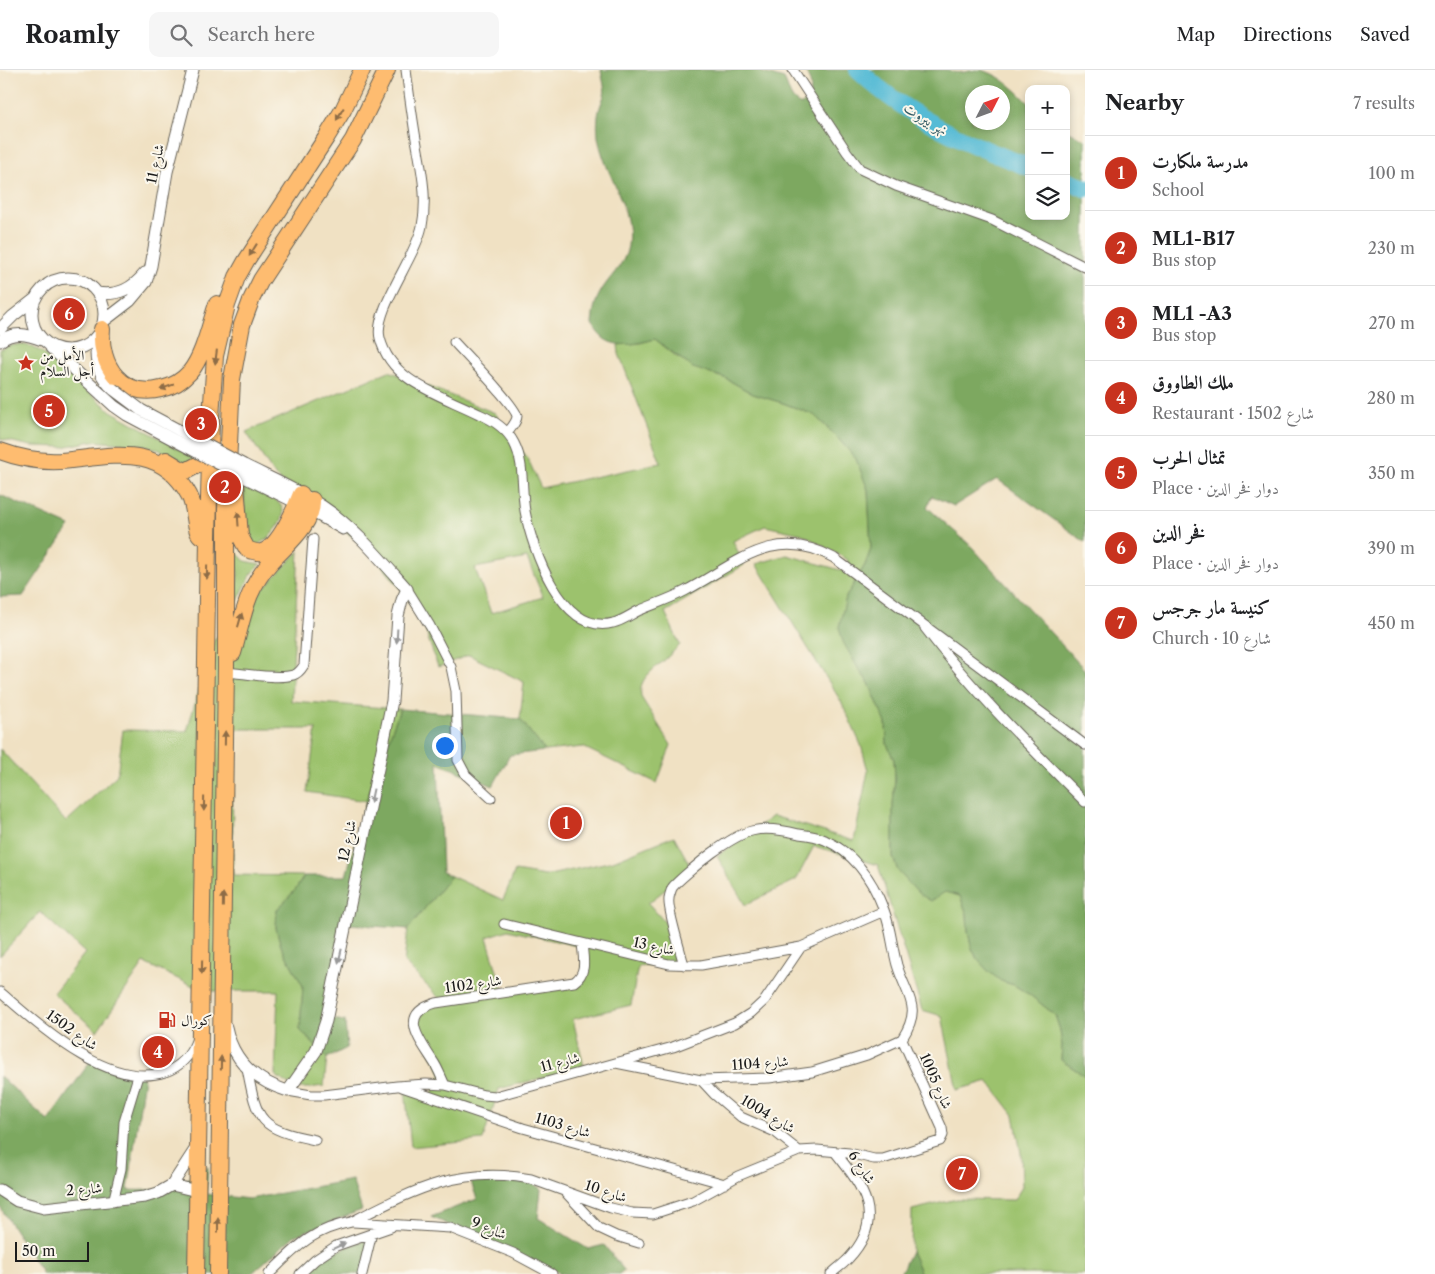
<!DOCTYPE html>
<html lang="en">
<head>
<meta charset="utf-8">
<style>
	:root { --surface:#fff; --page:#f6f6f6; --text:#202124; --muted:#757577; --line:#e0e0e0; --accent:#c8321e }
	body { margin:0; font-family:"Libre Caslon Text",Amiri,serif; background:var(--page); color:var(--text) }
	.controls { position:absolute; right:15px; top:15px; display:grid; overflow:hidden; border-radius:10px; box-shadow:0 2px 8px #0003 }
	.controls button { width:45px; height:45px; display:grid; place-items:center; padding:0; border:0; border-bottom:1px solid var(--line); background:var(--surface); color:var(--text); font:25px sans-serif }
	.compass { position:absolute; left:965px; top:15px; width:45px; height:45px; border-radius:50%; background:var(--surface); box-shadow:0 2px 8px #0003; rotate:48deg }
	.scale { position:absolute; left:15px; bottom:12px; width:74px; box-sizing:border-box; padding-left:5px; border:2px solid #1c1c1c; border-top:0; font-size:14px; line-height:18px; white-space:nowrap; color:#1c1c1c; -webkit-text-stroke:4px #fbf7ec; paint-order:stroke }
	.you { position:absolute; left:444px; top:675px; width:18px; height:18px; margin:-12px; border:4px solid #fff; border-radius:50%; background:#1a73e8; box-shadow:0 0 0 8px #1a73e833 }
	.badge { display:grid; place-items:center; width:32px; height:32px; border-radius:50%; background:var(--accent); color:#fff; font-size:16px; font-weight:700 }
	.pin { position:absolute; translate:-50% -50%; border:2px solid #fff; box-shadow:0 1px 5px #0006 }
	.list { margin:0; padding:0; list-style:none }
	h2 { display:flex; justify-content:space-between; align-items:center; height:65px; margin:0; padding:0 20px; font-size:21px }
	h2 small { font-size:16px; font-weight:400; color:var(--muted) }
	.list li { display:grid; grid-template-columns:32px 1fr auto; gap:15px; align-items:center; box-sizing:border-box; height:75px; padding:0 20px; border-top:1px solid var(--line) }
	.list b { display:block; font-size:19px; white-space:nowrap }
	.list p { margin:0; font-size:16px; white-space:nowrap; color:var(--muted) }
	.list em { font-size:16px; font-style:normal; color:var(--muted) }
	.icon { flex:none; width:28px; height:28px; fill:none; stroke:currentColor; stroke-width:2; stroke-linecap:round; stroke-linejoin:round }
	.map { position:relative; flex:none; width:1085px; height:1204px; overflow:hidden }
	header { display:flex; align-items:center; gap:30px; box-sizing:border-box; height:70px; padding:0 25px; background:var(--surface); border-bottom:1px solid var(--line) }
	header strong { font-size:24px }
	nav { display:flex; gap:28px; margin-inline-start:auto; font-size:18px }
	.search { width:350px; height:45px; background:var(--page); display:flex; align-items:center; gap:12px; box-sizing:border-box; padding:0 18px; border-radius:10px; color:var(--muted); font-size:19px }
	main { display:flex }
	aside { flex:1; background:var(--surface) }
	.map>svg:first-child { display:block }
</style>
</head>
<body>
<header>
<strong>Roamly</strong>
<div class="search"><svg class="icon" aria-label="search" viewBox="0 0 24 24"><circle cx="10" cy="10" r="6"/><path d="M15 15l6 6"/></svg>Search here</div>
<nav><a>Map</a><a>Directions</a><a>Saved</a></nav>
</header>
<main>
<div class="map">
<svg width="1085" height="1204" viewBox="0 0 1085 1204">
	<rect width="100%" height="100%" fill="#fbf7ec"/>
	<filter id="ink" filterUnits="userSpaceOnUse"><feTurbulence type="fractalNoise" baseFrequency=".02" numOctaves="2"/><feDisplacementMap in="SourceGraphic" scale="10" xChannelSelector="R" yChannelSelector="G"/><feConvolveMatrix kernelMatrix="1 2 1 2 8 2 1 2 1" color-interpolation-filters="sRGB"/></filter>
	<filter id="wash" filterUnits="userSpaceOnUse"><feTurbulence type="fractalNoise" baseFrequency=".0096" numOctaves="4" result="noise"/><feDisplacementMap in="SourceGraphic" scale="20" xChannelSelector="R" yChannelSelector="G"/><feGaussianBlur stdDeviation="1.12" result="paint"/><feColorMatrix in="noise" values="0 0 0 0 0 0 0 0 0 0 0 0 0 0 0 0 0 1.4 0 .05"/><feComposite in="paint" operator="in"/></filter>
	<g filter="url(#wash)">
		<rect width="100%" height="100%" fill="#f0e1c3"/>
		<path fill="#9cc26d" stroke="#5c6f44" fill-rule="evenodd" d="M655,269L677,287L710,304L725,308L753,324L783,333L814,345L836,366L856,389L864,407L868,420L871,479L865,495L846,527L843,542L853,587L859,600L869,613L886,653L887,674L894,690L895,706L893,736V788L898,801L945,822L960,826L967,844L968,861L971,876L977,889L1001,911L1014,915L1030,925L1055,945L1060,960L1062,975L1061,990L1085,1006V1204H921L911,1181L912,1140L957,1129L1014,1130L1022,1117L1021,1083L1014,1045L988,1011L957,1020L942,946L922,940L878,795L814,776L796,810L745,835L717,786L773,746L854,771L868,701L861,675L842,633L756,494L787,485L844,501L848,490L802,464L765,456L733,471L744,495L665,542L680,575C672,582 665,591 656,597C646,606 639,612 641,627L671,675L657,713L583,677L545,681L520,649L524,612L469,585L438,597L425,559L405,524L369,480L276,407L246,362L389,301L495,343L528,389L541,418L661,393L619,284L618,275L640,273ZM527,488L543,527L491,543L475,498Z
			M21,274L32,277L42,282L111,341L197,389L190,394L157,379L144,375L92,371L63,377L31,376L0,369V280L9,276Z
			M243,413C263,423 298,432 276,459C269,467 265,473 255,475L246,466Z
			M299,481L291,631L400,639L366,731L307,722L316,659H232L233,805L304,806L296,819L277,840L276,858L281,876L303,916L300,960L327,988L324,1016C299,1019 295,1021 275,1005L278,921H204L144,893L97,961L53,923L85,883L40,842L0,886V679L66,752L117,705L123,660L187,661L213,571Z
			M236,482L245,491L260,494L251,505L237,532L236,526L238,503Z
			M674,766L692,799L648,833L669,857L674,892L638,896L631,935L573,949L584,997L499,1019L483,1070L411,1077L405,1019L430,1027L442,1004L413,949L439,928L404,892L408,859L451,806L503,830L515,801L545,806L613,791ZM508,860L582,877L583,909L503,922L487,867Z"/>
		<path fill="#7da860" stroke="#4c623e" fill-rule="evenodd" d="M601,0H759L761,2L784,9C790,20 789,31 802,35C814,25 813,13 804,0H948C957,5 967,1 976,0C996,0 1016,20 1029,33V146H1066V61L1085,69V472L997,409L954,436L932,426L927,437L970,475L1085,600V1006L1061,990L1062,975L1060,960L1055,945L1030,925L1014,915L1001,911L988,901L977,889L971,876L968,861L967,844L960,826L945,822L931,831L918,823L898,801L893,787V736L895,707L894,690L887,674L886,653L869,613L859,600L843,572L839,557L846,527L865,495L871,479L868,420L856,389L836,366L814,345L783,333L753,324L725,308L693,298L655,269C639,273 616,280 602,267C598,264 595,258 592,254C593,244 594,234 599,225C607,208 625,196 628,176C634,138 604,104 598,67C597,58 597,46 600,37C601,33 603,30 604,26C606,19 602,8 601,0ZM972,22H1002V52H972Z
			M0,425L70,456L23,526L0,527Z
			M400,639L520,649L545,681L510,685L493,716L438,693L442,802L451,806L408,859L339,853L330,949L345,951L347,978L327,988L300,960L303,916L281,876L276,858L277,840L296,819L304,806H346L366,731Z
			M92,989L144,1008L128,1120C157,1122 184,1114 208,1097L206,1124L249,1129L352,1110L362,1140L294,1166L251,1204H43L0,1137V1006L48,1051Z
			M488,1106L534,1114L541,1119L538,1148L588,1179L604,1175L624,1200L619,1204H563L431,1147L477,1129L470,1109Z
			M371,1167L362,1204H310L307,1198L333,1183Z
			M911,1181L921,1204H900Z"/>
		<g fill="none" stroke-linecap="round" stroke-linejoin="round">
			<path stroke="#57bbd5" stroke-width="18" d="M858,0C906,46 967,74 1029,97
				M1066,111L1085,118"/>
		</g>
	</g>
	<g filter="url(#ink)">
		<g fill="none" stroke-linecap="round" stroke-linejoin="round">
			<g stroke="#666156" stroke-width="11">
				<path id="minor" d="M406,0C409,23 412,46 416,69C421,98 428,127 422,156C416,187 373,241 380,268C391,313 442,325 479,344C493,350 507,359 514,373C525,394 521,418 525,441C532,479 562,566 613,553C622,551 630,545 638,541C654,534 670,529 685,521C735,495 774,454 834,488L1085,675
					M793,0L847,82L860,99L896,116L992,150L1085,197
					M454,272C464,283 515,335 517,346C517,352 511,358 508,362
					M407,519L430,556L451,597L456,621L458,690L466,705L491,728
					M925,558C973,621 1029,676 1085,732
					M226,602C243,603 277,610 293,605C298,604 301,600 304,595L313,469
					M504,854L669,894L701,895L801,877L884,841
					M684,895C681,883 667,838 669,829C669,826 671,821 672,818C676,812 704,789 712,783C745,759 758,754 799,764C808,765 817,766 825,770C854,783 873,811 884,840C891,858 892,877 897,895C907,928 923,936 902,969
					M0,922C40,956 108,1020 165,1002C180,997 190,986 196,971
					M616,993L701,1010L769,1008L812,1002L867,985L902,969
					M247,998C257,1052 260,1059 315,1070
					M701,1010L714,1024L741,1047L775,1062L799,1081
					M445,1015C441,1007 438,998 433,991C420,970 397,944 436,933L574,912C588,903 583,887 582,873
					M402,1017L523,1058L725,1114
					M288,1021L311,1025H324L397,1016L426,1014L445,1015L484,1025L496,1026L673,977L735,953L751,943L765,930L801,877
					M567,1124L599,1158L616,1166L639,1173
					M113,1132L121,1099L124,1052L138,1006
					M353,1152L450,1158L513,1183L552,1204
					M269,1204C297,1177 311,1160 351,1152C412,1121 459,1095 531,1109L611,1138L632,1143L653,1144L693,1131L738,1106L799,1081L817,1080L849,1083L874,1089H883L940,1071L943,1065L942,1058L902,969
					M300,1204L315,1190L336,1176L391,1157
					M362,1204L372,1163
					M831,1204C837,1198 844,1194 849,1188C886,1148 864,1118 835,1082"/>
			</g>
			<g stroke="#666156" stroke-width="13">
				<path id="tertiary" d="M32 244a36 36 0 1 1 72 0a36 36 0 1 1-72 0Z
					M97,223C118,226 132,219 145,203
					M104,251L130,231L146,212L151,196L167,102L193,0
					M0,259L13,246L36,228
					M98,269C93,288 98,305 113,319
					M0,271C14,261 27,264 42,270
					M51,278L102,325
					M240,405L297,433L343,459
					M226,957C233,991 255,1011 288,1021L316,981L326,951L392,631L398,546L402,530L407,519C382,491 354,457 322,436C298,420 270,408 244,395
					M172,1115L197,1121
					M0,1120L17,1131L44,1138L145,1127L158,1123L172,1115L198,1075"/>
			</g>
			<g stroke="#666156" stroke-width="18">
				<path id="motorway" d="M102,259C99,295 122,329 161,319C172,317 182,311 190,302C204,285 210,254 217,234
					M0,381C19,388 39,392 60,391C109,387 160,371 189,425C195,436 194,450 198,462L200,465L208,468
					M166,390L179,398L186,401L201,393L210,381
					M236,415L240,466L247,479C252,481 257,483 262,482C279,477 295,439 301,424
					M233,583C243,549 245,520 271,492C286,475 313,455 312,430
					M196,1204L208,468L211,348L215,286L227,235L237,207L246,191L326,68L343,40L362,0
					M218,1204L226,596V439L232,309L242,255L252,228L261,210L353,70L387,0"/>
			</g>
			<use href="#minor" stroke="#fff" stroke-width="9"/>
			<use href="#tertiary" stroke="#fff" stroke-width="11"/>
			<use href="#motorway" stroke="#febc70" stroke-width="16"/>
			<g stroke="#666156" stroke-width="13" stroke-linecap="butt">
				<path id="tertiary-bridge" d="M113,319L141,340L244,395
					M102,325L114,336L127,345L240,405"/>
			</g>
			<use href="#tertiary-bridge" stroke="#fff" stroke-width="11"/>
		</g>
		<defs><path id="oneway-solid" d="M-6-.8H1V-3.2L6.5 0L1 3.2V.8H-6Z" transform="scale(1.25)"/></defs>
		<g fill="#8d6c46">
			<use href="#oneway-solid" transform="translate(340 44) rotate(120)"/>
			<use href="#oneway-solid" transform="translate(253 180) rotate(122)"/>
			<use href="#oneway-solid" transform="translate(216 287) rotate(97)"/>
			<use href="#oneway-solid" transform="translate(167 317) rotate(160)"/>
			<use href="#oneway-solid" transform="translate(238 449) rotate(-94)"/>
			<use href="#oneway-solid" transform="translate(207 502) rotate(91)"/>
			<use href="#oneway-solid" transform="translate(240 550) rotate(-74)"/>
			<use href="#oneway-solid" transform="translate(225 668) rotate(-89)"/>
			<use href="#oneway-solid" transform="translate(204 734) rotate(91)"/>
			<use href="#oneway-solid" transform="translate(223 830) rotate(-89)"/>
			<use href="#oneway-solid" transform="translate(202 897) rotate(91)"/>
			<use href="#oneway-solid" transform="translate(221 993) rotate(-89)"/>
			<use href="#oneway-solid" transform="translate(218 1155) rotate(-90)"/>
		</g>
		<g fill="#999">
			<use href="#oneway-solid" transform="translate(397 566) rotate(93)"/>
			<use href="#oneway-solid" transform="translate(372 726) rotate(102)"/>
			<use href="#oneway-solid" transform="translate(340 886) rotate(103)"/>
			<use href="#oneway-solid" transform="translate(339 1176) rotate(-25)"/>
		</g>
	</g>
	<defs>
		<g id="sight-bare" transform="scale(1.35)"><path d="M0-6L1.8-2.2L6-1.7L2.9 1.2L3.7 5.4L0 3.3L-3.7 5.4L-2.9 1.2L-6-1.7L-1.8-2.2Z" fill="#c8321e" stroke="#fbf7ec" stroke-width="2.5" paint-order="stroke"/></g>
		<g id="fuel-bare" transform="scale(1.35)"><path d="M-5.5-6h7V0h2V4h1.3V-2.5L3-4.5l.8-.8L6-3V5H2.5V1h-1V6h-7ZM-4.2-4.7v3.2H.2V-4.7Z" fill="#c8321e" stroke="#fbf7ec" stroke-width="2.5" paint-order="stroke"/></g>
	</defs>
	<g fill-rule="evenodd">
		<use href="#sight-bare" x="26" y="293"/>
		<use href="#fuel-bare" x="167" y="950"/>
	</g>
	<g text-anchor="middle" stroke-width="4" stroke-linejoin="round" paint-order="stroke">
		<g font-size="14" fill="#1c1c1c" stroke="#fbf7ec">
			<text transform="translate(155 94) rotate(-78)" y="5">شارع 11</text>
			<text transform="translate(347 771) rotate(-78)" y="5">شارع 12</text>
			<text transform="translate(654 876) rotate(12)" y="5">شارع 13</text>
			<text transform="translate(473 914) rotate(-8)" y="5">شارع 1102</text>
			<text transform="translate(72 960) rotate(35)" y="5">شارع 1502</text>
			<text transform="translate(560 992) rotate(-15)" y="5">شارع 11</text>
			<text transform="translate(760 993) rotate(-4)" y="5">شارع 1104</text>
			<text transform="translate(936 1011) rotate(66)" y="5">شارع 1005</text>
			<text transform="translate(768 1044) rotate(31)" y="5">شارع 1004</text>
			<text transform="translate(563 1055) rotate(16)" y="5">شارع 1103</text>
			<text transform="translate(862 1097) rotate(56)" y="5">شارع 6</text>
			<text transform="translate(84 1119) rotate(-5)" y="5">شارع 2</text>
			<text transform="translate(606 1121) rotate(18)" y="5">شارع 10</text>
			<text transform="translate(489 1158) rotate(22)" y="5">شارع 9</text>
		</g>
		<g font-size="14" fill="#1c1c1c" stroke="#fbf7ec" text-anchor="start">
			<text x="40" y="290">الأمل من<tspan x="40" dy="16">أجل السلام</tspan></text>
			<text x="181" y="955">كورال</text>
		</g>
		<g font-size="15" font-style="italic" fill="#345c66" stroke="#fbf7ec">
			<text transform="translate(926 49) rotate(31)" y="5">نهر بيروت</text>
		</g>
	</g>
</svg>
<div class="controls">
<button>+</button>
<button>−</button>
<button><svg class="icon" aria-label="layers" viewBox="0 0 24 24"><path d="M12 4l9 5-9 5-9-5zM3 14l9 5 9-5"/></svg></button>
</div>
<svg class="compass" viewBox="-18 -18 36 36"><path d="M0-13l5 13h-10z" fill="#e53935"/><path d="M0 13l5-13h-10z" fill="#757577"/></svg>
<div class="scale">50 m</div>
<div class="you"></div>
<div class="pin badge" style="left:566px;top:753px">1</div>
<div class="pin badge" style="left:225px;top:417px">2</div>
<div class="pin badge" style="left:201px;top:354px">3</div>
<div class="pin badge" style="left:158px;top:982px">4</div>
<div class="pin badge" style="left:49px;top:341px">5</div>
<div class="pin badge" style="left:69px;top:244px">6</div>
<div class="pin badge" style="left:962px;top:1104px">7</div>
</div>
<aside>
<h2>Nearby<small>7 results</small></h2>
<ul class="list">
<li><span class="badge">1</span><div><b>مدرسة ملكارت</b><p>School</p></div><em>100 m</em></li>
<li><span class="badge">2</span><div><b>ML1-B17</b><p>Bus stop</p></div><em>230 m</em></li>
<li><span class="badge">3</span><div><b>ML1 -A3</b><p>Bus stop</p></div><em>270 m</em></li>
<li><span class="badge">4</span><div><b>ملك الطاووق</b><p>Restaurant · شارع 1502</p></div><em>280 m</em></li>
<li><span class="badge">5</span><div><b>تمثال الحرب</b><p>Place · دوار فخر الدين</p></div><em>350 m</em></li>
<li><span class="badge">6</span><div><b>فخر الدين</b><p>Place · دوار فخر الدين</p></div><em>390 m</em></li>
<li><span class="badge">7</span><div><b>كنيسة مار جرجس</b><p>Church · شارع 10</p></div><em>450 m</em></li>
</ul>
</aside>
</main>
</body>
</html>
